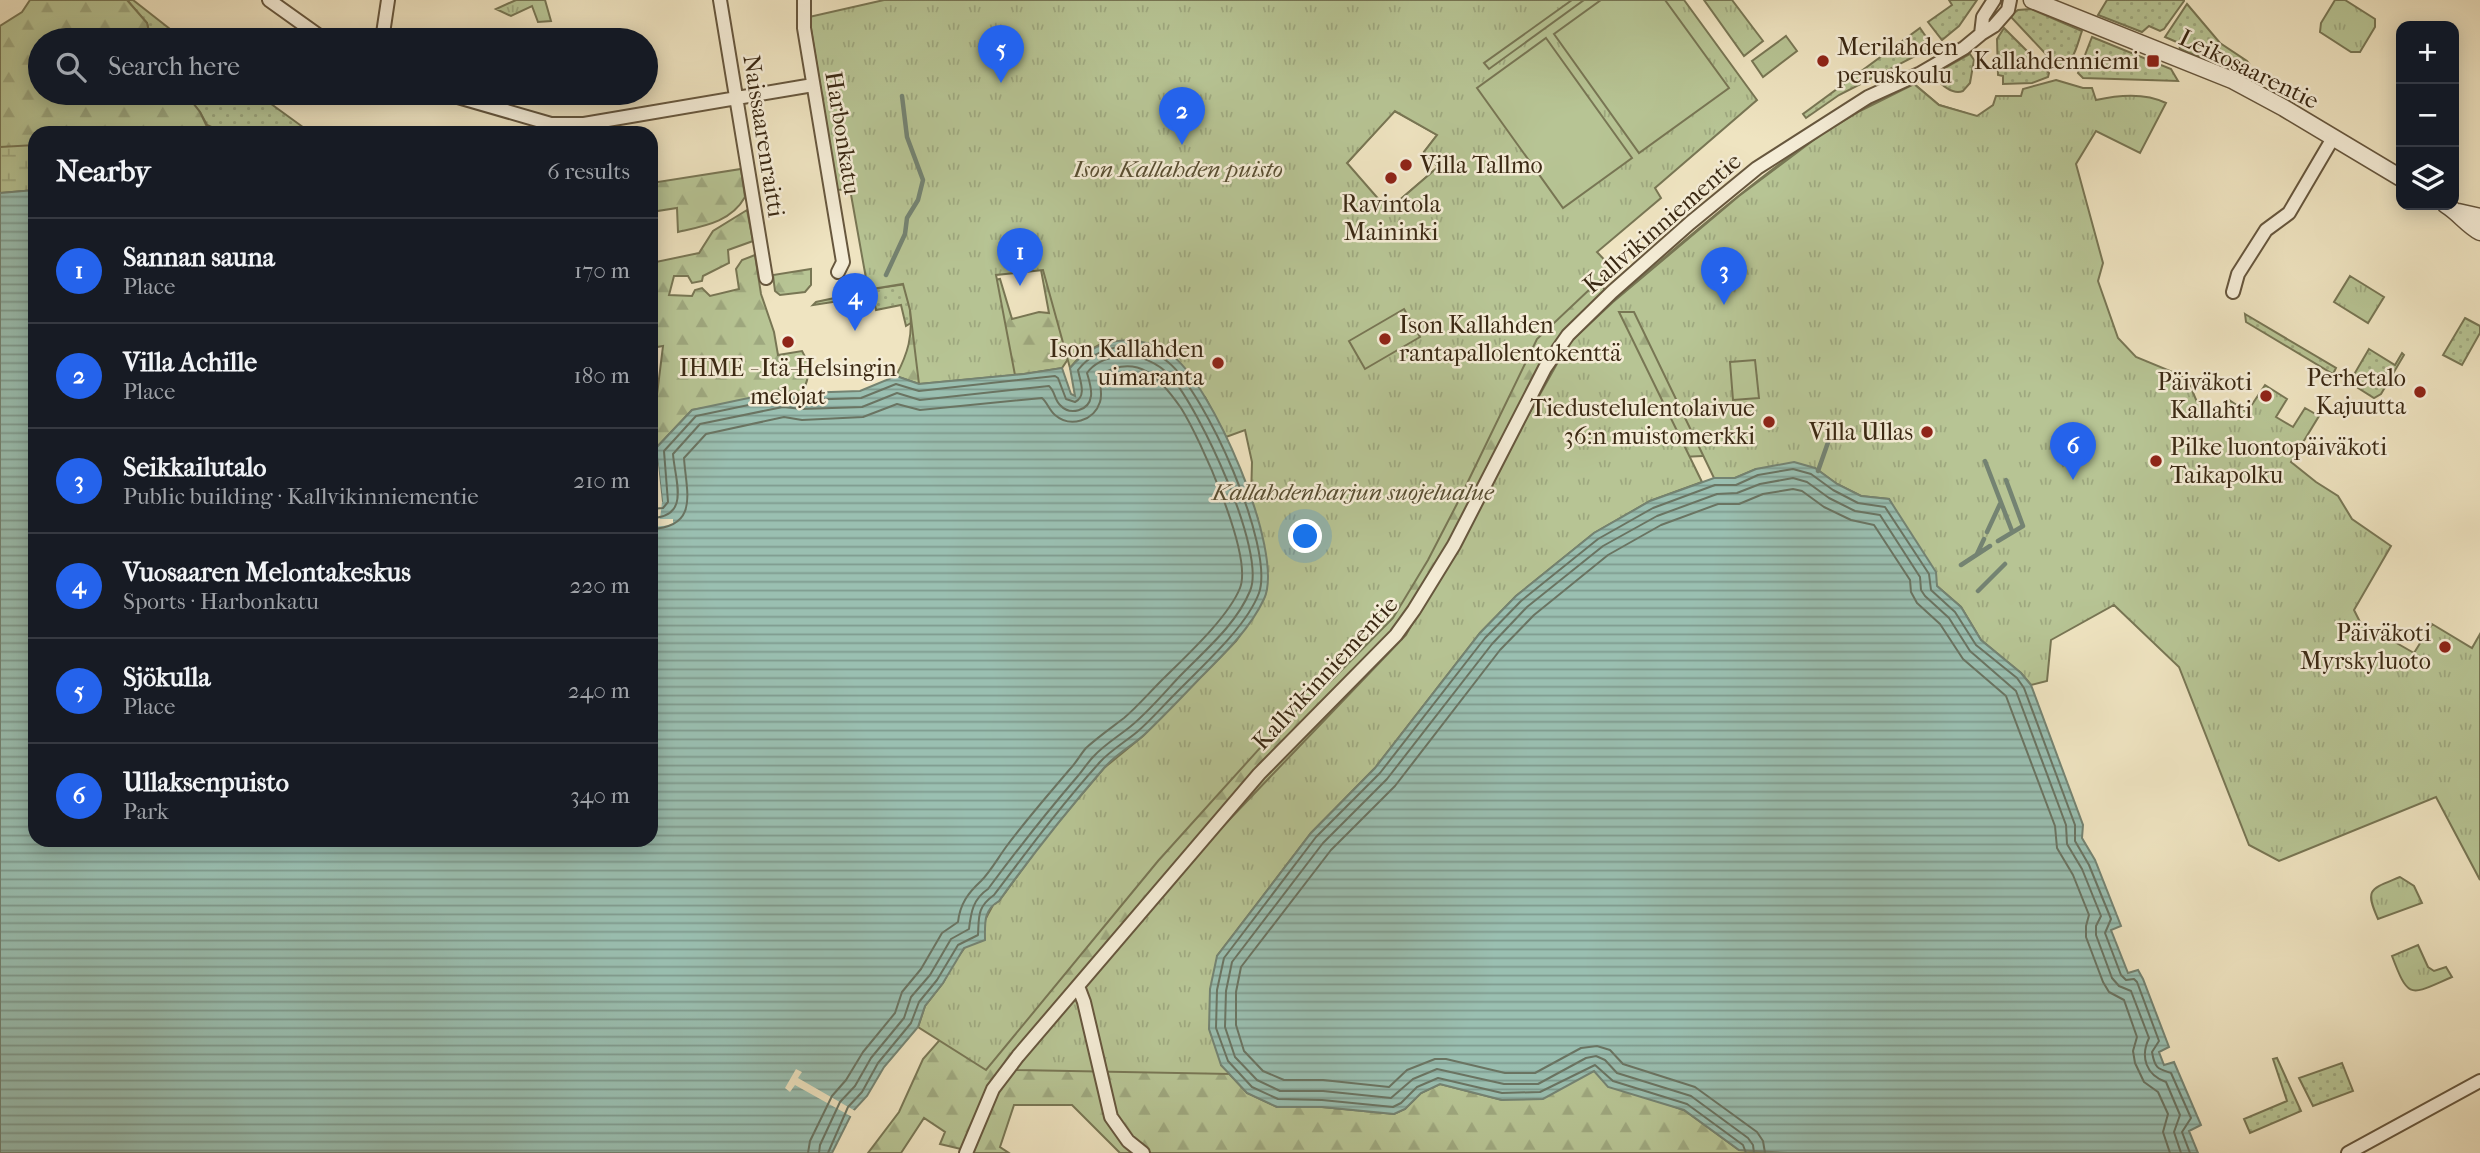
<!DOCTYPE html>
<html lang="en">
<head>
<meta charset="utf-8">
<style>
	:root { --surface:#171b24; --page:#242831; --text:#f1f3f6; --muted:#9ea1a6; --line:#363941; --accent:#2563eb }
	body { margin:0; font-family:"IM FELL French Canon",serif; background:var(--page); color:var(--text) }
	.controls { position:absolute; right:21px; top:21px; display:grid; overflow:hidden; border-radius:14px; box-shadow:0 4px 18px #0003 }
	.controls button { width:63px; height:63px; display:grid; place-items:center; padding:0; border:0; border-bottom:2px solid var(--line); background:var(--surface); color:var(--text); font:35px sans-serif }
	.you { position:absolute; left:1306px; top:537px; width:24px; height:24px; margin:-18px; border:5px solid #fff; border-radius:50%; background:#1a73e8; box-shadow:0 0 0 10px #1a73e833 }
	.badge { display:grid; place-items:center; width:46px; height:46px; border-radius:50%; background:var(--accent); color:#fff; font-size:23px; font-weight:700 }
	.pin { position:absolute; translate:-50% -58px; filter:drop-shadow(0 2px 4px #0008) }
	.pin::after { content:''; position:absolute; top:37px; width:24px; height:21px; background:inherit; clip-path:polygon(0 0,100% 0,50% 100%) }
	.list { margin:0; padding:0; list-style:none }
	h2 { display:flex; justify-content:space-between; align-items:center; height:91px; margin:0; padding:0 28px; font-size:30px }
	h2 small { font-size:23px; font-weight:400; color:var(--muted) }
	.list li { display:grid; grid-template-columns:46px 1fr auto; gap:21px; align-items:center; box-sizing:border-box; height:105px; padding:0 28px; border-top:2px solid var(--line) }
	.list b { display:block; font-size:26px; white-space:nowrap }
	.list p { margin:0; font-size:23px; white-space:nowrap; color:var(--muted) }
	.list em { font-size:23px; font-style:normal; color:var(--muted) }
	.icon { flex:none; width:38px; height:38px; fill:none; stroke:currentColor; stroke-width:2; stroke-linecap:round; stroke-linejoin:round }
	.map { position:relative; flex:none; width:2480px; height:1153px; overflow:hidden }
	.search { position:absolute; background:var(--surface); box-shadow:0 4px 18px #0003; left:28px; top:28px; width:630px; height:77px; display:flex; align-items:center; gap:18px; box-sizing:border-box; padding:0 24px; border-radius:38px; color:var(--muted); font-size:26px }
	.panel { position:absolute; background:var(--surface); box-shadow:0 4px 18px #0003; left:28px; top:126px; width:630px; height:721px; border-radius:21px }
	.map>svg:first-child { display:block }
</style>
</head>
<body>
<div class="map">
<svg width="2480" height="1153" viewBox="0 0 2480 1153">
	<defs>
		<pattern id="grass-dots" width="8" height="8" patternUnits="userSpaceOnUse" patternTransform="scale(1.75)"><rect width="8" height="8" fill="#b7c494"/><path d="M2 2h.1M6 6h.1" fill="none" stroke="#9ea87f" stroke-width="1.8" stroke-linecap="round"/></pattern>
		<pattern id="forest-firs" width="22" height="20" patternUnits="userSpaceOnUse" patternTransform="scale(1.75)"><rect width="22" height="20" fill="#b7c494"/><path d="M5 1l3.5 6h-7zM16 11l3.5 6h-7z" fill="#9ea87f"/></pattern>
		<pattern id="wetland-marsh" width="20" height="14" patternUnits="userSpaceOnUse" patternTransform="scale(1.75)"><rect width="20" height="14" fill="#b7c494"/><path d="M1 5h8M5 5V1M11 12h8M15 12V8" fill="none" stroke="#9ea87f"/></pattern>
		<pattern id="park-tufts" width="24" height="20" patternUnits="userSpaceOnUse" patternTransform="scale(1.75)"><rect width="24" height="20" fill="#b7c494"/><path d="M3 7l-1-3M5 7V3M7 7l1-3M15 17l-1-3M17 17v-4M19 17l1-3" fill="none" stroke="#9ea87f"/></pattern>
		<pattern id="water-rules" width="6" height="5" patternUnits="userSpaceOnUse" patternTransform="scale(1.75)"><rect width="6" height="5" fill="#9abfb1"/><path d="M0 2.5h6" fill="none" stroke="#7f9b8f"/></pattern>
	</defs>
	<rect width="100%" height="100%" fill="#efe4c1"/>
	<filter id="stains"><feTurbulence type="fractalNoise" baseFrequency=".00286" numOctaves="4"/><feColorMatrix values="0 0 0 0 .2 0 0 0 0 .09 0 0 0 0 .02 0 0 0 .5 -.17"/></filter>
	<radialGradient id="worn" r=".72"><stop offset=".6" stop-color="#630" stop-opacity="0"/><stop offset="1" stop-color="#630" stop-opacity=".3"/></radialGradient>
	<path fill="url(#grass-dots)" stroke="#787654" stroke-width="2" d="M127,0H133L184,40H151L147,23Z
		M1949,0H1977L1959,26L1942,40L1928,22L1952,5Z
		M2107,0H2184V1L2164,29L2160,31L2149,26L2142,32L2098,15Z
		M2187,4L2220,43L2247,61L2250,65L2246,76L2180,49L2179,43L2165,37Z
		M2031,9L2082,31C2077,44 2074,67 2057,66L2010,16L2018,10Z
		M1920,28L1933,47L1839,95L1806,118L1803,114Z
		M2004,28L2049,73L2048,77L2032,83L2003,84V76L1998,75L1997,39Z
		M2092,37L2171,69L2178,81L2083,78L2078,73Z
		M1970,54L1974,60L1970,83L1963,91C1953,95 1940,85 1936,76L1938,72Z
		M185,93H256L307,130L304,133H225L207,125L200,112Z
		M994,271L906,326L901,305L876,310L872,289Z
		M863,292L867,311L858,313L852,299L813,305L816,302Z
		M2245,314L2336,368L2333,374L2246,322Z
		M2465,318L2480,326V333L2462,365L2443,355Z
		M2369,349L2395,365L2402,353L2404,355L2381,394L2374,398L2339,376L2341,372L2352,378Z
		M2277,1058L2301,1111L2250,1133L2244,1119L2287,1101L2273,1059Z
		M2342,1063L2353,1091L2313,1106L2299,1078Z"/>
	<path fill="url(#forest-firs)" stroke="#787654" stroke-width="2" fill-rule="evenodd" d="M30,0H127L147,23L151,40H40V93H185L200,112L210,133H35V146L0,148V26L22,12Z
		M1239,0L1459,89L1613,301C1707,223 1800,134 1914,84L1939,105L1966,113L1803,451L1682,457L1415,671L1221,1065L1247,1093L1277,1107H1322L1394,1114L1405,1109L1421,1093L1440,1084L1502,1100L1594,1071L1655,1100L1684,1110L1739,1150L1788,1153H1120L1072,1105H1014L1000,1147L1009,1153H961V1149L940,1144L945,1132L924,1118L901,1153H868L899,1112L923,1059L946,1033L1314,433L1056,314L1068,359L1062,368L1024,374L919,384L896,376C908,353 913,336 910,310L984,282L1000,279L1012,319L1039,312L1049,313L1039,259ZM1394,111L1437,135L1424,152L1438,167L1388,210L1278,298L1347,163Z
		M741,169L745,197C731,222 704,226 678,232L677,208L651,212V183Z
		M747,210L753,241L728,250L729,263L703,276L702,281L692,283L688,276H674L669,295L692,296L695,290L702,288L710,296L739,289L736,269L742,260L755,255L761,294L774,332L778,355L802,351C811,366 810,377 802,393L692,410L656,448L654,419L663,346L651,348V263L699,253L713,231Z
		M811,269V285L805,292L780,295L775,291L773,275Z"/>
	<path fill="url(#wetland-marsh)" stroke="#787654" stroke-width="2" d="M35,145V190L0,193V147Z"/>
	<path fill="url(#park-tufts)" stroke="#787654" stroke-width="2" fill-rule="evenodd" d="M516,0H545L551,21L538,22L532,6L511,16L496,9Z
		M884,0H1684L1757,100L1655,188L1661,198L1597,252L1614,270L1591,288L1537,339L1459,500L1428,560L1393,618L1320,692L1287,718L1158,861L986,1070L918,1027L925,1006L943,983L952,965L985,920L993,905L999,901L1048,834L1104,768L1143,736L1236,641L1264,598L1267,588L1258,520L1251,500L1252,462L1245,430L1226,437L1205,397L1103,343L1082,354L1070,368L1043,270L996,275L1015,375L919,384L910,310L903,284L872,289L867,284L850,189L837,190L809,17ZM1395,111L1437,135L1424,152L1438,167L1388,210L1347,163Z
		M1704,0H1732L1763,41L1744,56Z
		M2335,0H2345L2375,19V27L2360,52H2351L2320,32L2321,23Z
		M2056,80L2083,88H2092L2096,100C2118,95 2146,93 2166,103L2140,153L2096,131L2076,164L2103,263L2098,281L2118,338L2136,357L2180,375L2189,383L2197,402L2219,416L2229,400L2247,412L2265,385L2287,399L2276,417L2293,427L2305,408L2319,416L2291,462L2316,482L2338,496L2352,519L2391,546L2354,610L2360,622L2414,653L2432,624L2472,648L2480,634V880L2436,797L2279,861L2249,845L2179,667L2114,605L2051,640L2047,681L2031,685L2021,673L1981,640L1961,607L1937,586L1889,499L1861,496L1837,484L1815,468L1756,469L1735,478H1714L1634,312H1619L1702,482L1650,501L1594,533L1516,596L1480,633L1375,768L1311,833L1217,956L1221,1065L1230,1074L1015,1070L1185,866L1406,635L1568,344L1613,302L1739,196L1823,133L1860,111L1914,84L1939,105L1977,116L1993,105L1996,96H2021L2023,89Z
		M2350,276L2384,297L2368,323L2334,302Z
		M2400,877L2414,886L2422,903L2378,919C2364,888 2371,889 2400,877Z
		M2418,945L2428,967L2434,971L2446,967L2452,977C2410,995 2409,1001 2392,956Z"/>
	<path fill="#b7c494" stroke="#787654" stroke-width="2" d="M1572,0H1584L1489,69L1484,63Z
		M1601,0H1665L1729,88L1639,153L1554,34Z
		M1786,36L1797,51L1763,77L1752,61Z
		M1546,38L1632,158L1563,208L1477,88Z
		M1404,309L1420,337L1365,369L1349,341Z
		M1755,360L1759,398L1733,400L1730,362Z"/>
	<path fill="url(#water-rules)" stroke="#748372" stroke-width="2" d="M35,190V840H651V503L662,501L656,448L692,410L782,391L802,393L860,391L896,376L919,384L1024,374L1062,368L1071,394L1075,396L1070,368C1096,338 1135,331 1170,354C1211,381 1286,553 1264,599C1250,629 1224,654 1201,677C1183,696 1164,716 1145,734C1132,746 1116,754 1104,768C1067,811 1032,855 999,901C983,910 985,924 985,940L964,948L943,983L925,1006L918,1027L884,1067L867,1096L853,1111L832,1153H0V193Z
		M1794,462L1815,468L1837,484L1861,496L1889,499L1936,572L1937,586L1961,607L1981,640L2021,673L2031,685L2083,825L2082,838L2095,860L2121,926L2111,930L2128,973L2138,970L2143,979L2169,1047L2159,1052L2164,1065L2174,1062L2201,1125L2189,1131L2198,1153H1788L1739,1150L1684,1110L1608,1087L1594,1071L1543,1099L1502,1100L1440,1084L1421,1093L1405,1109L1394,1114L1322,1107H1277L1247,1093L1221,1065L1209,1029L1210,989L1217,956L1311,833L1375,768L1480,633L1516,596L1594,533L1650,501L1714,478H1735L1756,469Z"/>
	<path fill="#efe4c1" d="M656,444L662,502L660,519H673V525L651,527V520L657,519L654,503H651V499L658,498L653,449Z
		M796,1069L802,1072L798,1078L857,1112L854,1118L795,1085L790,1092L785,1088Z"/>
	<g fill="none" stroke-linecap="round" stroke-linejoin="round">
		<path stroke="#6a7462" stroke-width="2" d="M651,509L663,508L668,502L664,451L696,416L782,398L802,400L861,398L896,384L919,391L1055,376L1058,378L1066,399L1075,402C1087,396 1080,381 1078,370C1088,357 1102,350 1118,347C1134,344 1155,351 1168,362C1205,392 1275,547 1259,593C1246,628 1200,668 1174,695C1162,707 1150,721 1137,732C1125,742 1111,750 1100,762C1062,804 1028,850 994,895C977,907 979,917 978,935L958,945L937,980L919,1002L911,1023L878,1063L862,1092L848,1107L828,1153
			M651,518C691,517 675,481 673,454L700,424L783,407L802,409L862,407L897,393L920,400L1049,386C1055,391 1054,399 1060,405C1070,416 1089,411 1091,396C1092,389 1089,380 1087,373C1094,363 1107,358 1119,356C1137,353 1159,363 1171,377C1199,408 1267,552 1250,591C1236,625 1204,651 1179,677C1164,693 1148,712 1131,726C1119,736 1105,744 1094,756C1088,762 1083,770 1077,777C1046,813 1017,850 988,889C973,899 971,912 969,929L951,939L930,975L911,997L904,1018L871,1058L855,1086L840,1102L820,1145L819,1153
			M651,529C700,527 686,491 684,458L706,434L784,417L802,420L863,417L897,404L920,410L1042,398C1047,402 1049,410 1055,415C1070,428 1094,421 1100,402C1103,393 1099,384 1100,375C1138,352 1160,378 1181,408C1200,438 1253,555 1240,588C1228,618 1185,657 1161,681C1149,693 1137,707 1124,718C1111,728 1098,737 1086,748C1080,755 1076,763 1070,769C1048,795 1026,820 1006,847C998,858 990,872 981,881C968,893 960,904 958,922L942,933L921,969L902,992L895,1013L863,1052L846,1080L832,1096L810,1141L808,1153
			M1746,1153L1743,1145L1687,1104L1613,1081L1595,1065L1540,1092L1502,1093L1438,1078L1417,1087L1401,1103L1393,1107L1322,1100L1278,1099L1252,1087L1228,1061L1216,1028L1217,990L1224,958L1316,837L1380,773L1485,638L1521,601L1598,539L1653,508L1715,485H1736L1758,475L1793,469L1811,474L1833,490L1858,503L1885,507L1929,574L1931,590L1955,612L1976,645L2017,678L2024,688L2075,825V841L2089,865L2111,919L2105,933L2121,975L2126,980L2134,979L2137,982L2159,1041L2152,1052C2155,1069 2158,1069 2171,1073L2191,1118L2182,1132L2190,1153
			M1754,1153L1753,1145L1748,1138L1691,1096L1617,1073L1605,1060L1596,1056L1586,1058L1538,1084H1504L1437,1069L1413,1079L1391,1098L1323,1091H1280L1257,1080L1235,1057L1225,1027L1226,991L1232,962L1323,843L1387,779L1492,644L1527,607L1603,546L1657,516L1717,494L1737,493L1760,484L1793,478L1807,482L1829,498L1855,511L1880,515L1920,577L1921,590L1925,596L1949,618L1970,651L2016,691L2066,825L2067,844L2082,869L2101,916L2096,926V935L2112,978L2119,986L2131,991L2149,1038C2140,1057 2146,1075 2166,1082L2180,1115L2174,1132L2181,1153
			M1765,1153L1763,1141L1757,1132L1695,1087L1623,1064L1610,1050L1597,1046L1581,1048L1535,1073H1505L1446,1059H1435L1407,1070L1389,1087L1323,1080H1284L1263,1071L1244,1051L1236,1025V992L1241,967L1331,850L1395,786L1500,650L1534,615L1608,555L1661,525L1718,504H1739L1763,494L1793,489L1802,491L1824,507L1851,520L1874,525L1910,580L1911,592L1917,603L1940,624L1963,659L2006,696L2055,826L2057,848L2073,875L2089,915L2086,926V937L2103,982L2109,992L2124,1000L2137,1037L2133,1051L2135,1063L2144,1082L2158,1092L2168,1114L2163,1132L2170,1153"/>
		<path stroke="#748372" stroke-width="4.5" d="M886,275L905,234L907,218L918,200L923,180L907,137L902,96
			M1985,461L2012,531
			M1818,471L1832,431
			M1987,532L2000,504
			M1998,541L2023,526L2006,480
			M1977,554L1984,539
			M1961,565L1990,546
			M1978,591L2005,564"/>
		<g stroke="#67573e" stroke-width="16">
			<path id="minor" d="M269,0L325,40
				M720,0L766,278
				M804,0V28L843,262L838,272
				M1981,34L1983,17L1994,0
				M382,40L388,0
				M444,93L551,124H584L813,85
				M2233,292L2238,274L2266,230L2289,213L2333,138
				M1078,986L1084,1002L1111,1117L1128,1141L1143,1153
				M966,1153L993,1089L1018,1056L1259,774L1396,635L1414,610L1454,545L1545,368L1568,335L1612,292L1690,223L1757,168L1868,97L1921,73L1964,48L1981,34L1994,26L2008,10L2010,0
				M2348,1153L2480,1081"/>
		</g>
		<g stroke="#67573e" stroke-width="19">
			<path id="tertiary" d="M2032,0L2232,80L2284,108L2401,178
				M2446,205C2459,213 2467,225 2480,232
				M2458,212L2480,217"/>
		</g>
		<use href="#minor" stroke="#f5edd7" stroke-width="12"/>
		<use href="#tertiary" stroke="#f5edd7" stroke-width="16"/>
	</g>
	<g fill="#8f2418" stroke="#f5edd7" stroke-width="2.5">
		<circle cx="1823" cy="61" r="7"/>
		<rect x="2146" y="54" width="14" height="14" rx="3.5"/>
		<circle cx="1406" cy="165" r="7"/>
		<circle cx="1391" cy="178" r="7"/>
		<circle cx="1385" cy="339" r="7"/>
		<circle cx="788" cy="342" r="7"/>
		<circle cx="1218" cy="363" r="7"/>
		<circle cx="2420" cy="392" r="7"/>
		<circle cx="2266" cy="396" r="7"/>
		<circle cx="1769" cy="422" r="7"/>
		<circle cx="1927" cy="432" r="7"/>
		<circle cx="2156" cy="461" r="7"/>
		<circle cx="2445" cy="647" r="7"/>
	</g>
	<g text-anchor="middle" stroke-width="5" stroke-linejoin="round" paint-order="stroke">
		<g font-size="24" fill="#3a2813" stroke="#f5edd7" text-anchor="end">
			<text x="1837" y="55" text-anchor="start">Merilahden<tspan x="1837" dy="28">peruskoulu</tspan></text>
			<text x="2139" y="69">Kallahdenniemi</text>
			<text x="1420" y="173" text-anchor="start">Villa Tallmo</text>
			<text x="1391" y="212" text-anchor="middle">Ravintola<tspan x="1391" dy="28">Maininki</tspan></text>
			<text x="1399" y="333" text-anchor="start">Ison Kallahden<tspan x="1399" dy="28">rantapallolentokenttä</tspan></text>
			<text x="1204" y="357">Ison Kallahden<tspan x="1204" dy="28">uimaranta</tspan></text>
			<text x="788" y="376" text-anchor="middle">IHME - Itä-Helsingin<tspan x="788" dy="28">melojat</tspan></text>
			<text x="2406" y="386">Perhetalo<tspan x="2406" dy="28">Kajuutta</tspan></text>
			<text x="2252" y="390">Päiväkoti<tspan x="2252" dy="28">Kallahti</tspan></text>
			<text x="1755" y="416">Tiedustelulentolaivue<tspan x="1755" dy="28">36:n muistomerkki</tspan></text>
			<text x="1913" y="440">Villa Ullas</text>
			<text x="2170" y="455" text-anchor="start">Pilke luontopäiväkoti<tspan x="2170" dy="28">Taikapolku</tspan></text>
			<text x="2431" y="641">Päiväkoti<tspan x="2431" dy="28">Myrskyluoto</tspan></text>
		</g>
		<g font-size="24" fill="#3a2813" stroke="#f5edd7">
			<text transform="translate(2249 69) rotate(26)" y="8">Leikosaarentie</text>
			<text transform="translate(843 133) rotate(81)" y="8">Harbonkatu</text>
			<text transform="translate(764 136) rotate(81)" y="8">Naissaarenraitti</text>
			<text transform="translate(1662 223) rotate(-41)" y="8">Kallvikinniementie</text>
			<text transform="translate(1325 673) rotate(-47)" y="8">Kallvikinniementie</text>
		</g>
		<g font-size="24" font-style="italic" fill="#594f33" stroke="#f5edd7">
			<text x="1178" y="177">Ison Kallahden puisto</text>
			<text x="1353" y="500">Kallahdenharjun suojelualue</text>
		</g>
	</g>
	<rect width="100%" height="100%" filter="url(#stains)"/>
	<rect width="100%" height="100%" fill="url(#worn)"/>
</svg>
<div class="controls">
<button>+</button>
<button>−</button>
<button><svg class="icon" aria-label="layers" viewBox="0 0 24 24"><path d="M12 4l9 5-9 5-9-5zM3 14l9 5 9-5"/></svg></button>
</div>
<div class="you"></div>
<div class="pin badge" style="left:1020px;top:286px">1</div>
<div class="pin badge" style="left:1182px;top:145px">2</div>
<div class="pin badge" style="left:1724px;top:305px">3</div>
<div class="pin badge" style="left:855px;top:331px">4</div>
<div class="pin badge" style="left:1001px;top:83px">5</div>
<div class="pin badge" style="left:2073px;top:480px">6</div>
<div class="search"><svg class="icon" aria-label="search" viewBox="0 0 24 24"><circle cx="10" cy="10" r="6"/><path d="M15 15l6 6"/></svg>Search here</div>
<section class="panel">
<h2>Nearby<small>6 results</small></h2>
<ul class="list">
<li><span class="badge">1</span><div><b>Sannan sauna</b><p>Place</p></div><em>170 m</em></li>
<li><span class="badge">2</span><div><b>Villa Achille</b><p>Place</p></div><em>180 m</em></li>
<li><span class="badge">3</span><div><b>Seikkailutalo</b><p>Public building · Kallvikinniementie</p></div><em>210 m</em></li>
<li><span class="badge">4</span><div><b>Vuosaaren Melontakeskus</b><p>Sports · Harbonkatu</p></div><em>220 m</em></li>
<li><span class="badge">5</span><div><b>Sjökulla</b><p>Place</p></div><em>240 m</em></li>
<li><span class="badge">6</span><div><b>Ullaksenpuisto</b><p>Park</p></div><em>340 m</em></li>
</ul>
</section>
</div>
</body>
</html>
